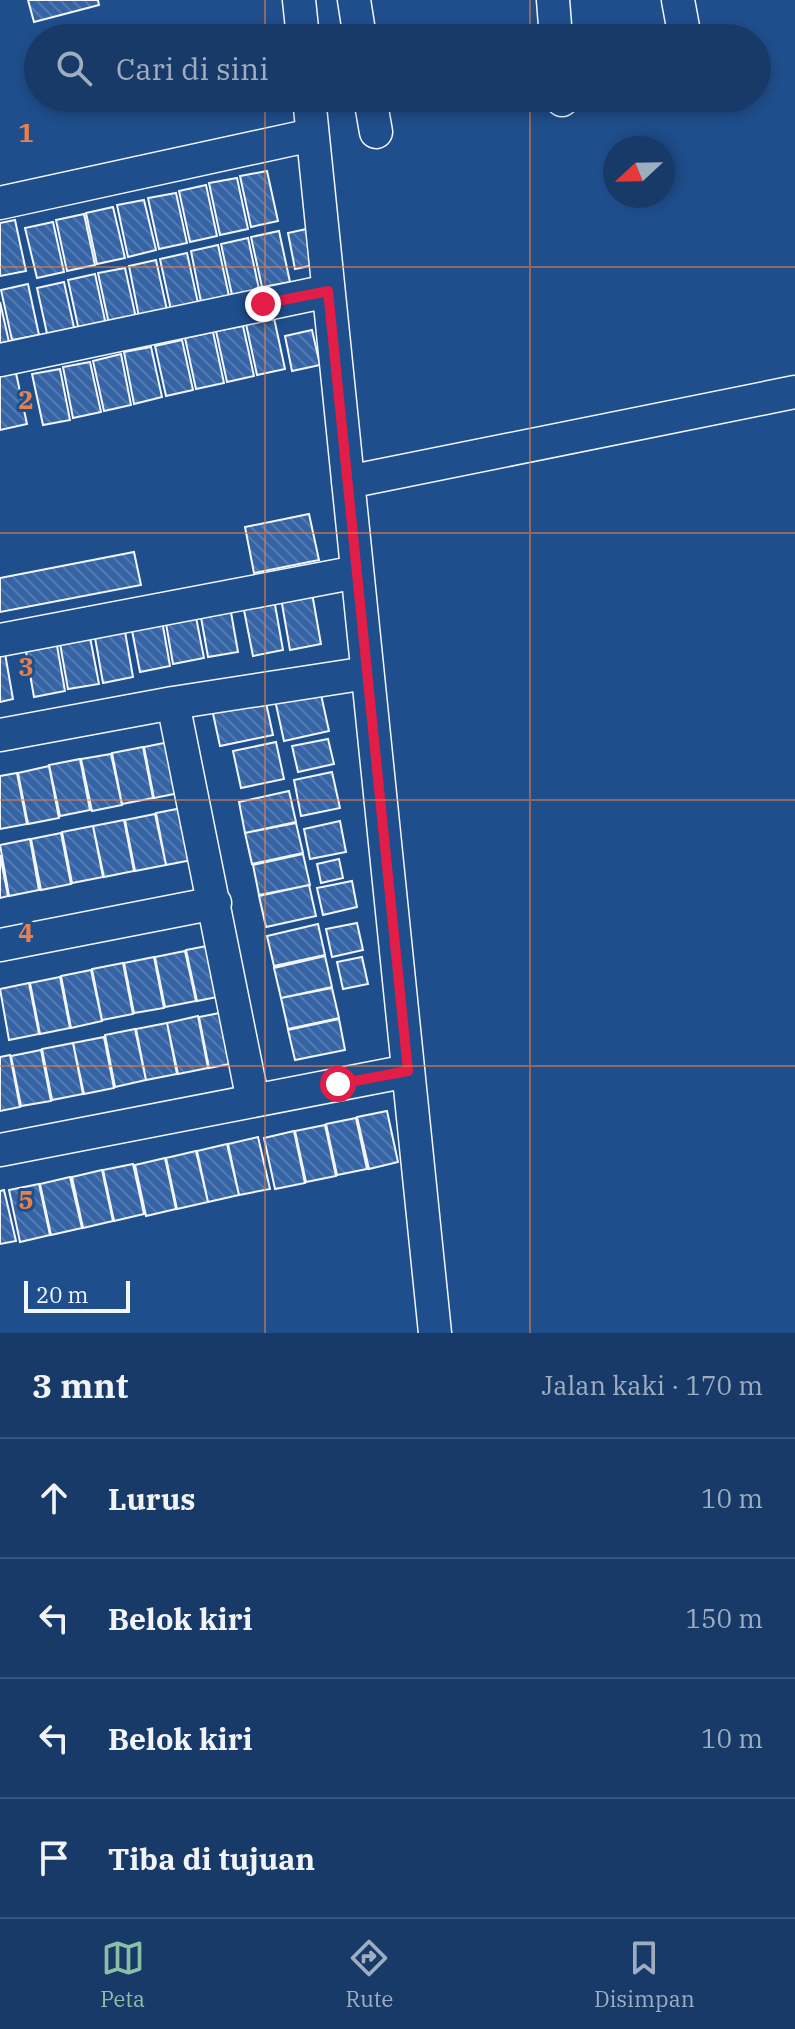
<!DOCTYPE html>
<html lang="id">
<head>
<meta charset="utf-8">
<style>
	:root { --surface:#173a69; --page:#244571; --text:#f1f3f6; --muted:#9eadc0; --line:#36547d; --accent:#8abfa5 }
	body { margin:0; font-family:"IBM Plex Serif",serif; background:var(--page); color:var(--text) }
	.compass { position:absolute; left:603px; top:136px; width:72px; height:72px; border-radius:50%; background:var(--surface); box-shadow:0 4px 12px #0003; rotate:248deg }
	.scale { position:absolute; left:24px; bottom:20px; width:106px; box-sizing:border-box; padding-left:8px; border:4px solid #f2f6ff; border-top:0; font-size:22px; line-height:28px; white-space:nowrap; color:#f2f6ff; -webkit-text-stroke:6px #1f4e8c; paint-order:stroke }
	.stop { position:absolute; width:24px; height:24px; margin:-18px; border:6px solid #e11d48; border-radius:50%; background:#fff }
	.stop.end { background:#e11d48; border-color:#fff; box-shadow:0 2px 8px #0008 }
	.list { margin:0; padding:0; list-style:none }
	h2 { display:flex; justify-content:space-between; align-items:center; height:104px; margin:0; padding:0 32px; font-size:34px }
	h2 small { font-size:26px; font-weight:400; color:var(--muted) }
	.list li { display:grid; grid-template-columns:52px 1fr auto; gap:24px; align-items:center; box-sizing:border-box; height:120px; padding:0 32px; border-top:2px solid var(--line) }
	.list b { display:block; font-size:30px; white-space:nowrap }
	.list em { font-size:26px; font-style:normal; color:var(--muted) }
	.icon { flex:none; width:44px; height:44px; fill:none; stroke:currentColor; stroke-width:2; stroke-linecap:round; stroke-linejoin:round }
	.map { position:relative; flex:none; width:795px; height:1333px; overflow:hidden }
	.search { position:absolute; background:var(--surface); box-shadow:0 4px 12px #0003; left:24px; right:24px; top:24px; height:88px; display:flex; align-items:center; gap:20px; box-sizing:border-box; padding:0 28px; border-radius:44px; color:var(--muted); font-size:30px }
	.sheet { height:584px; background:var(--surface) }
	nav { display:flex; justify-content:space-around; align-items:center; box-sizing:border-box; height:112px; border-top:2px solid var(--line); background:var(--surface); font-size:22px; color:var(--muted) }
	nav a { display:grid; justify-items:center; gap:4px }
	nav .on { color:var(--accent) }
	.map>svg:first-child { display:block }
</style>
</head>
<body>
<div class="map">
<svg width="795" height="1333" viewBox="0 0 795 1333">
	<defs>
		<pattern id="building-back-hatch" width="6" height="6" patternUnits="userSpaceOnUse" patternTransform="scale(2)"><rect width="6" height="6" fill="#3563a3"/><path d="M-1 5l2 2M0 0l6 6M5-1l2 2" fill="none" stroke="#537ab1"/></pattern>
	</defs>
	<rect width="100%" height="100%" fill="#1f4e8c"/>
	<path fill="url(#building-back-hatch)" stroke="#f2f6ff" stroke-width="2" d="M28,0H98L99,5L34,22Z
		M267,171L278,221L251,227L240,176Z
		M237,178L248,229L220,235L209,183Z
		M206,185L217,236L190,242L179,191Z
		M176,193L187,243L159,249L148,198Z
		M144,200L156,250L128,257L117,205Z
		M113,207L125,258L97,264L86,213Z
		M84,214L95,265L67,271L56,220Z
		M15,220L26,271L0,276V223Z
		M53,222L64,272L37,278L25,228Z
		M311,228L319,264L295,269L288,233Z
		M279,231L290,282L262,287L251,237Z
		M248,238L259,289L232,295L221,244Z
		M218,245L229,296L201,302L191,251Z
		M187,253L198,303L171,310L160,259Z
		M156,260L167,310L139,317L129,266Z
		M125,268L136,318L109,324L98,273Z
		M95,274L106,325L79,331L68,280Z
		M64,282L75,332L48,338L37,288Z
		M28,284L39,335L12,340L1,290Z
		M0,302L9,342L0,344Z
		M274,318L285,369L257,375L246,324Z
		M243,326L254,376L227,382L216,331Z
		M312,330L320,365L292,371L285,336Z
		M213,332L224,383L196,389L185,338Z
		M182,340L193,390L166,396L155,346Z
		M151,347L162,397L134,404L124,352Z
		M121,354L131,405L104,411L93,361Z
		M90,362L101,412L73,418L63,367Z
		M60,369L70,420L43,425L32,374Z
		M16,373L27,424L0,430V376Z
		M309,514L319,560L254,573L245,527Z
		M134,552L141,585L0,612V578Z
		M312,593L321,644L290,650L281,598Z
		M274,599L283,650L253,656L243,605Z
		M229,601L238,652L208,657L199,606Z
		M194,607L204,658L173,664L164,612Z
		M161,615L170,666L140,672L130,620Z
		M124,626L133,677L103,683L94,632Z
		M89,632L99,684L68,689L59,638Z
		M56,640L65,691L34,697L25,646Z
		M4,648L13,699L0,702V649Z
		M320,690L329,731L284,741L275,700Z
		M265,698L273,735L220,746L212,709Z
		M328,739L334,764L298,772L292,746Z
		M174,741L184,792L154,798L144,747Z
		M276,742L284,779L241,788L233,751Z
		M143,747L153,798L122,804L112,753Z
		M111,754L122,805L92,811L81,759Z
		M80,759L90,810L60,816L49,765Z
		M49,766L59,818L28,824L18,773Z
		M332,772L340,808L301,816L294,780Z
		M17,773L27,824L0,829V776Z
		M289,791L296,822L245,833L239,802Z
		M187,807L197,859L166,865L156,813Z
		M155,814L166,865L135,871L125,820Z
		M124,820L134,871L104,877L93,826Z
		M340,821L346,852L310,859L304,829Z
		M296,823L303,853L252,864L245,833Z
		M93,826L103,877L72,883L62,832Z
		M61,833L71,884L41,890L31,839Z
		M30,839L39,890L9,896L0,845Z
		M303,854L310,885L259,895L253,865Z
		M0,855L8,896L0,898Z
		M339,859L343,878L321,883L317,864Z
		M352,881L357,907L323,915L317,888Z
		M309,885L316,916L266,927L259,896Z
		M357,923L363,950L332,957L326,929Z
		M318,924L325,955L274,966L267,936Z
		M217,944L227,995L197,1001L186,950Z
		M185,951L196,1001L165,1007L155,957Z
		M325,956L332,987L281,998L274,968Z
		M154,957L164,1008L134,1013L124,963Z
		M362,957L368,984L343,989L337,962Z
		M123,963L133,1014L102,1020L92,969Z
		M91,970L102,1021L71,1028L61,976Z
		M60,977L70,1028L40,1034L30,983Z
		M29,983L39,1034L9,1040L0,989Z
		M332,988L339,1018L288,1029L281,998Z
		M230,1011L240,1062L209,1068L199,1017Z
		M198,1016L208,1068L178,1074L167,1023Z
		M339,1019L345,1050L295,1060L288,1030Z
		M167,1023L177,1074L146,1080L136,1029Z
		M135,1029L146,1080L115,1087L105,1035Z
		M104,1037L114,1088L84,1094L73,1043Z
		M73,1043L83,1094L52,1100L42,1049Z
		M41,1050L51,1101L21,1106L11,1056Z
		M10,1055L20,1107L0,1111V1057Z
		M387,1111L398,1162L369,1169L357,1117Z
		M356,1118L367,1169L337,1175L326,1124Z
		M325,1125L336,1176L306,1182L295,1131Z
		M294,1131L305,1183L275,1189L264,1138Z
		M258,1137L270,1189L239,1195L228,1144Z
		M227,1144L239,1195L208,1202L197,1151Z
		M196,1151L208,1202L177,1209L166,1158Z
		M165,1158L176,1209L146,1216L135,1165Z
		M133,1164L144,1214L114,1221L103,1170Z
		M102,1170L113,1221L83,1228L72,1177Z
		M70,1177L82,1228L51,1235L40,1184Z
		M39,1184L50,1235L20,1242L9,1190Z
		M4,1190L16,1241L0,1244V1191Z"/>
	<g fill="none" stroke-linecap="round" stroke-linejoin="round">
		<g stroke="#f2f6ff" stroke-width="35">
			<path id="minor" d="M299,0L303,38
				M354,0L360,38
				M553,0L556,38
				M678,0L685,38
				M309,98L435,1333
				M370,98L376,132
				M562,98V100
				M0,203L312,135
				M0,360L328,291
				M348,482L795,392
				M0,640L357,572
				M173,703L253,1101
				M0,735L173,703L367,673
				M0,945L215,903
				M0,1150L408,1071"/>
		</g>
		<use href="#minor" stroke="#1f4e8c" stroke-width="32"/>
	</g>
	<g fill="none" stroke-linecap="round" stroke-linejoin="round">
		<path stroke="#e11d48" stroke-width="10" d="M263,304L328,291L408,1071L338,1084"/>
	</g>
	<path fill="none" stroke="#ea8049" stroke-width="2" stroke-opacity="0.55" d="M265,0V38M530,0V38M265,98V1333M530,98V1333M0,267H795M0,533H795M0,800H795M0,1066H795"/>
	<g font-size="26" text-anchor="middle" font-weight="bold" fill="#ea8049" stroke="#1f4e8c" stroke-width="6" stroke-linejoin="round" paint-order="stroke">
		<text x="26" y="142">1</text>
		<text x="26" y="409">2</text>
		<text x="26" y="676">3</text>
		<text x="26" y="942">4</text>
		<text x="26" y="1209">5</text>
	</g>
</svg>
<svg class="compass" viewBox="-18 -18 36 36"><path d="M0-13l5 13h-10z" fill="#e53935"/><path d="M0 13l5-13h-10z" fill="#9eadc0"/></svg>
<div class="scale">20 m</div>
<div class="stop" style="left:338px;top:1084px"></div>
<div class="stop end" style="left:263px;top:304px"></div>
<div class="search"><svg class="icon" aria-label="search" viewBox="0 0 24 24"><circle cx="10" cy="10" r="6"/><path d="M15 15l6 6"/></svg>Cari di sini</div>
</div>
<section class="sheet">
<h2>3 mnt<small>Jalan kaki · 170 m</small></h2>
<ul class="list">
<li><svg class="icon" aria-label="ahead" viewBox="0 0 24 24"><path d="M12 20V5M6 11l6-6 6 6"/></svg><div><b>Lurus</b></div><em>10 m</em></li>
<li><svg class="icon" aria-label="left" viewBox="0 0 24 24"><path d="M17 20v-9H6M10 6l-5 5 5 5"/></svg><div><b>Belok kiri</b></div><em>150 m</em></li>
<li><svg class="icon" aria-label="left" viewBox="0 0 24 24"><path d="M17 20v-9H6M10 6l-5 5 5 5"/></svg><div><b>Belok kiri</b></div><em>10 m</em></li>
<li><svg class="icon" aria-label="arrive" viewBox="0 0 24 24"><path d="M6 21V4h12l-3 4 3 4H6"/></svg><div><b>Tiba di tujuan</b></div></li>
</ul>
</section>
<nav>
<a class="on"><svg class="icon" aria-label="map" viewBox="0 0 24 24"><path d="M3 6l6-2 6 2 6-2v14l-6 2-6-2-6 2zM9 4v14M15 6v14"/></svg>Peta</a>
<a><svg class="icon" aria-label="directions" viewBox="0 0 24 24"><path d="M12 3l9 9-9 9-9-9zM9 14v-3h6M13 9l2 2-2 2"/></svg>Rute</a>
<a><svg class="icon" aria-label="saved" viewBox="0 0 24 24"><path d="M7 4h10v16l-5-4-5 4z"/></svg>Disimpan</a>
</nav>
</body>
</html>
